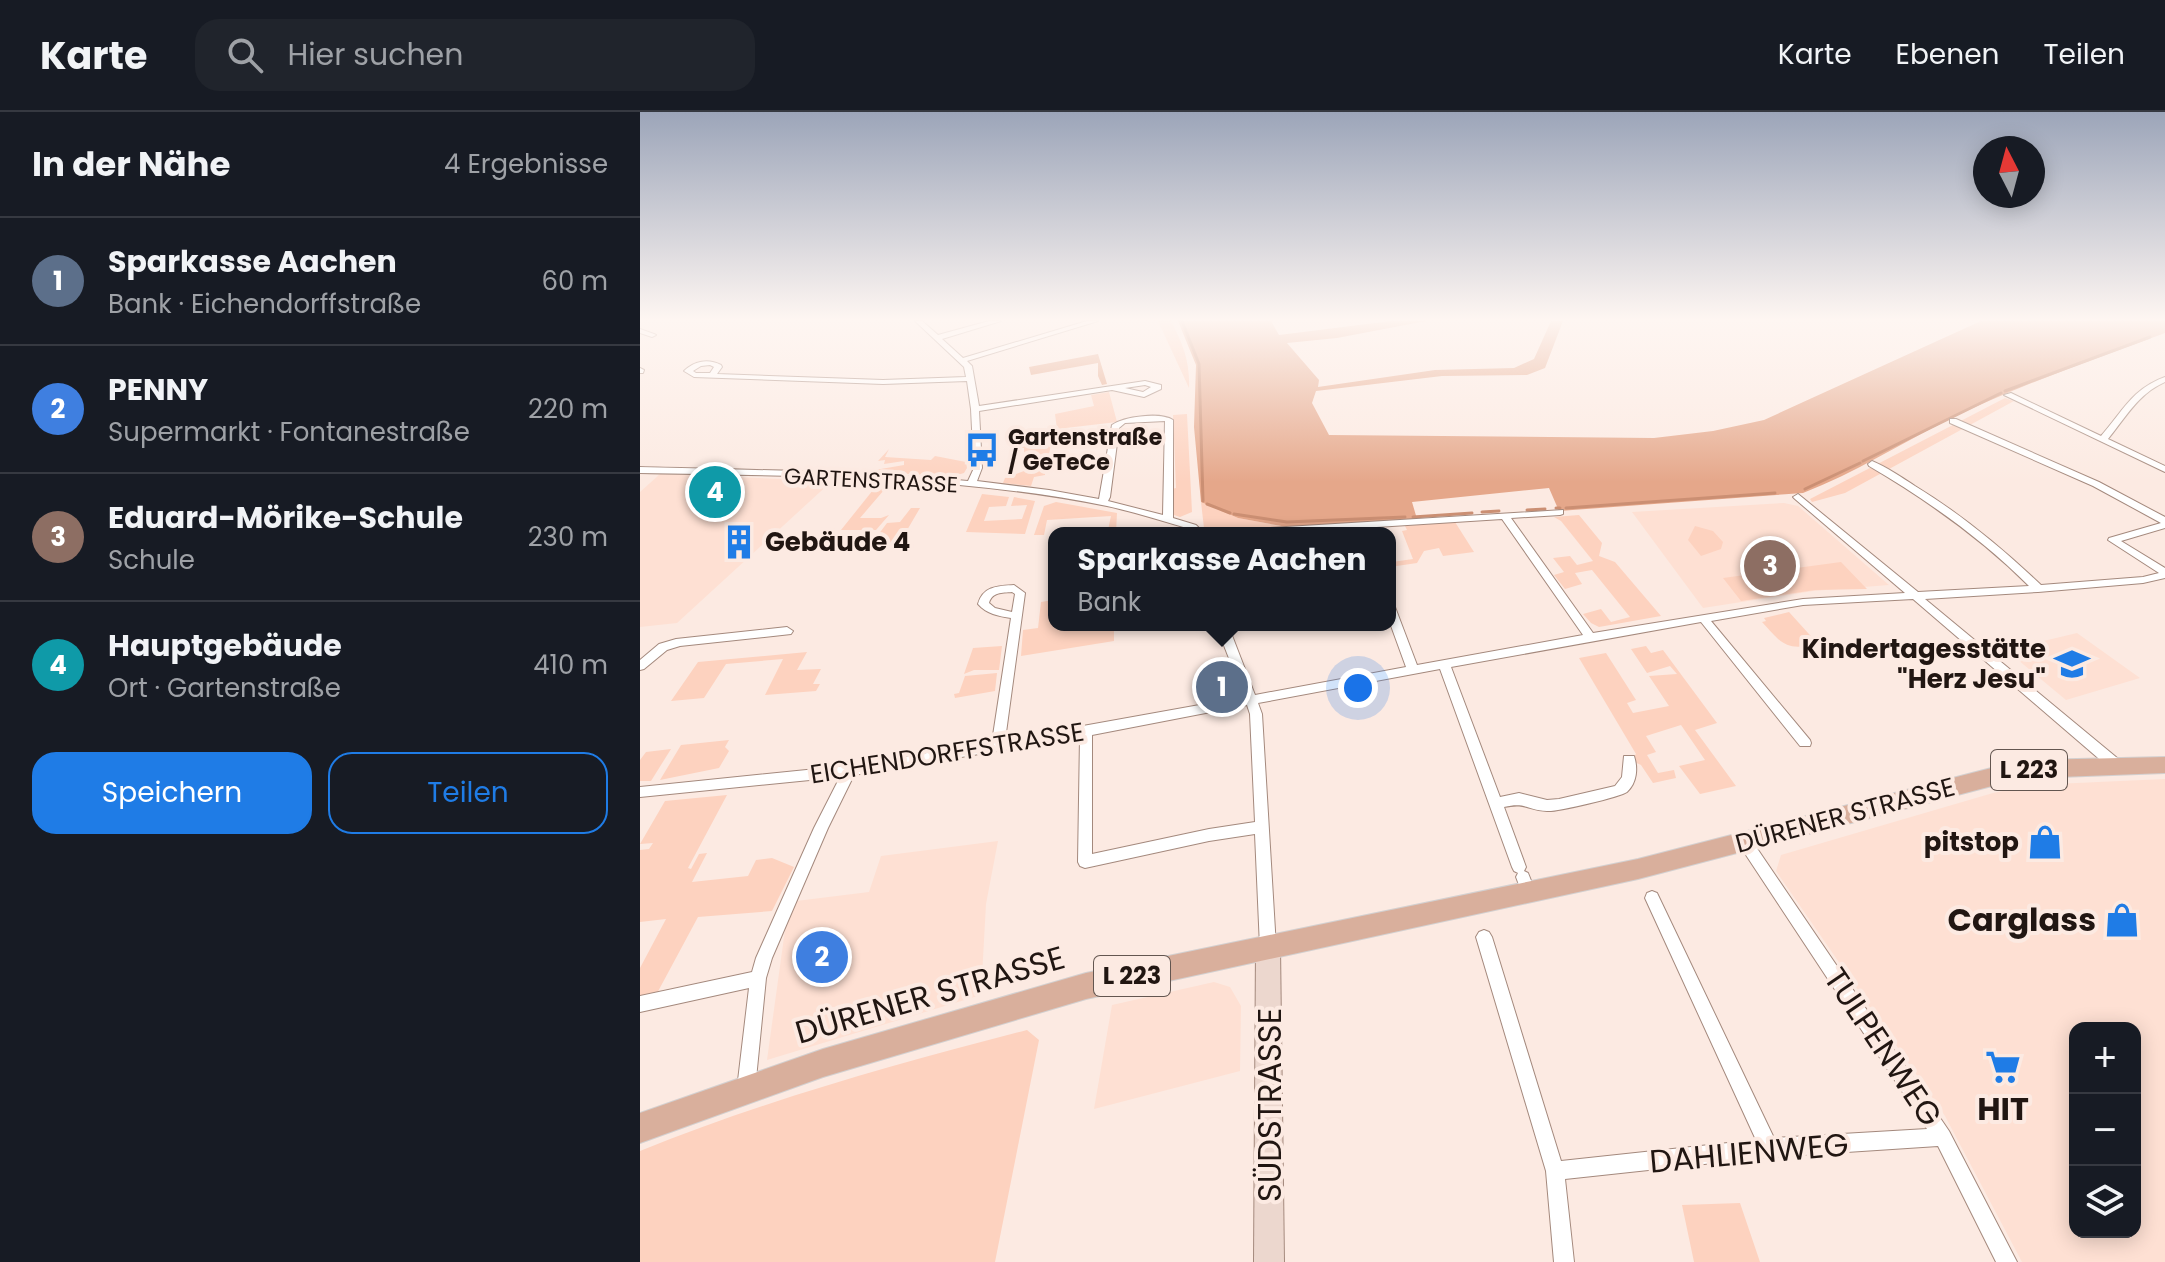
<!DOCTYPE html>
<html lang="de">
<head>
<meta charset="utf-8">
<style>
	:root { --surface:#171b24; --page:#20242c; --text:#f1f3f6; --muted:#9ea1a6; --line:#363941; --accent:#1f7ce6 }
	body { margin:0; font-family:Poppins,sans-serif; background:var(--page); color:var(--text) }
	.controls { position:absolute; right:24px; bottom:24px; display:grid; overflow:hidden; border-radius:16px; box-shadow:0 4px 20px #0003 }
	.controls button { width:72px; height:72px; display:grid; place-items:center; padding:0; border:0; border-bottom:2px solid var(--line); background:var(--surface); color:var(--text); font:40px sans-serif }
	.compass { position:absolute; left:1333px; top:24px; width:72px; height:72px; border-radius:50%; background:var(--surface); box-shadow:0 4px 20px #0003; rotate:354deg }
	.you { position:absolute; left:718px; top:576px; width:28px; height:28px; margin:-20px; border:6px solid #fff; border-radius:50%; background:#1a73e8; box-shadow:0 0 0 12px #1a73e833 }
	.badge { display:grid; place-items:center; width:52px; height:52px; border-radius:50%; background:var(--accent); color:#fff; font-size:26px; font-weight:700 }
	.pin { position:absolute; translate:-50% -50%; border:4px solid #fff; box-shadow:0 2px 8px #0006 }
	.popup { position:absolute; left:408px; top:415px; width:348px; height:104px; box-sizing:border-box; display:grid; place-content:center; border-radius:16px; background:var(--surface); filter:drop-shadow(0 2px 6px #0005); font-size:26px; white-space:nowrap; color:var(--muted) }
	.popup b { font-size:30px; color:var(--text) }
	.popup::after { content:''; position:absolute; left:50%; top:100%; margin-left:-16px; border:16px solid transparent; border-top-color:var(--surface) }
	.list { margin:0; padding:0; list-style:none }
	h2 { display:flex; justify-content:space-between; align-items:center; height:104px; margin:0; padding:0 32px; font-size:34px }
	h2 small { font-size:26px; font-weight:400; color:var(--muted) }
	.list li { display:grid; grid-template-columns:52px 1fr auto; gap:24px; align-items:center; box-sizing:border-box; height:128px; padding:0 32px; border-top:2px solid var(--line) }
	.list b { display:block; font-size:30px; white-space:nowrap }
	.list p { margin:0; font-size:26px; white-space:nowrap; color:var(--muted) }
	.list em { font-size:26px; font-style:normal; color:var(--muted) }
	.actions { display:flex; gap:16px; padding:24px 32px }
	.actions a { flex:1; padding:18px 0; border:2px solid var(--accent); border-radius:24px; text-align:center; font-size:28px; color:var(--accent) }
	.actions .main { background:var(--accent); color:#fff }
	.icon { flex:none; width:44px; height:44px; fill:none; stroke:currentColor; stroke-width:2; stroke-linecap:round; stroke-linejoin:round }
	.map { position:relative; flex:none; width:1525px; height:1150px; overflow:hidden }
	header { display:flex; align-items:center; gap:48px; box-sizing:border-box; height:112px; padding:0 40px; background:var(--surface); border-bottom:2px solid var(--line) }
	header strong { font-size:38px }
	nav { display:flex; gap:44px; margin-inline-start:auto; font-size:28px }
	.search { width:560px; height:72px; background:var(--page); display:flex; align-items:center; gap:20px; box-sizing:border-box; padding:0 28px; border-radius:24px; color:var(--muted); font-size:30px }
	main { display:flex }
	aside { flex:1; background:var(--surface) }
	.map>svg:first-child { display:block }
</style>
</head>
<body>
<header>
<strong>Karte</strong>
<div class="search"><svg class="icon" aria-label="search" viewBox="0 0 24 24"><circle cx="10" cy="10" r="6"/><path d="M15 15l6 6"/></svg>Hier suchen</div>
<nav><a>Karte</a><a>Ebenen</a><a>Teilen</a></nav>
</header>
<main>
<aside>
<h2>In der Nähe<small>4 Ergebnisse</small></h2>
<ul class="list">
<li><span class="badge" style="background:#5c6f8a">1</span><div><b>Sparkasse Aachen</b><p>Bank · Eichendorffstraße</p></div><em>60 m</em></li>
<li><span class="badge" style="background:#3f7fe0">2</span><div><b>PENNY</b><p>Supermarkt · Fontanestraße</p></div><em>220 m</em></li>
<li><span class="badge" style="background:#8d6e63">3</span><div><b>Eduard-Mörike-Schule</b><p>Schule</p></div><em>230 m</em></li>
<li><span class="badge" style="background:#0f9aa8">4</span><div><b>Hauptgebäude</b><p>Ort · Gartenstraße</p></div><em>410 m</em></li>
</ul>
<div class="actions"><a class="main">Speichern</a><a>Teilen</a></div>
</aside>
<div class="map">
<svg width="1525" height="1150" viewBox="0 0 1525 1150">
	<rect width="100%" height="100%" fill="#fceae2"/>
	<path fill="#fee0d3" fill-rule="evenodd" d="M20,362L192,369L37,511L0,515V380Z
		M1144,391L1158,394L1249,473L1173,479L1063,496L992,400Z
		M1437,521L1500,566L1426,588L1366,538Z
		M1525,667V1150H1382L1305,1004L1136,759L1141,743L1353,681L1391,673ZM1435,916H1495V1120H1435Z
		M358,729L346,792L341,883L127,948L145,818L156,789L229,780L241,744Z
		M574,870L590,875L601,894L600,959L454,997L472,893Z"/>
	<path fill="#fdd2bf" d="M518,209H531C543,232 550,250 549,276Z
		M469,280L477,310L417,317L415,302L454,294L451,283Z
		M1365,286L1374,289L1205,381L1172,390L1170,387Z
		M547,302L552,400L540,405L531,402L532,377L536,376L533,303Z
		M409,321L412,328L409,342L400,345H405V363L394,365L391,374L363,371L365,366L384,359V336H379L384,324Z
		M249,337L245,345L291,348L295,344L326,350L327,356L324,361L310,365L229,359L264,353V349L244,352L245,348L238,349Z
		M237,373L259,375L256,378H244L220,406H241L249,403L236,418H201Z
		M342,382L369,385L366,394L349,395L344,409L382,407L387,393L371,394L374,385L395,389L385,422L326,420Z
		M416,390L477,401L476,421H453L468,418L471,404L407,408L404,423H394L404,394Z
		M561,390L598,406L647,415L570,420L564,416Z
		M271,396H280L256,437L235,427L247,411L260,410Z
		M939,403L962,431L959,444L975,450L1021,504L959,515L951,511L943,502L961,497L971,510L990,505L952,458L935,461L942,472L925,477L914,463L924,460L913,446L930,444L937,453L953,449L921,409L914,405Z
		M815,410L834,440L803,444L799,436L784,439L777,451L750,455V447L752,450L773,447L762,419L767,418L765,414Z
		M1055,414L1073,419L1083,430L1081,437L1061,444L1048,428Z
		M1201,450L1227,477L1175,478L1101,489L1083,466Z
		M414,482V513H474V529L381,544L383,518L398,516L401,490L413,488Z
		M1149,500L1178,532C1146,539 1143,533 1122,510L1126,509L1124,506Z
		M362,534L359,558H334L324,562L333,536Z
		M1006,534L1011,541L1023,538L1077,611L1055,618L1096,674L1060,682L1039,654L1065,648L1041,613L1006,624L1016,640L1007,643L1018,661L1034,658L1036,666L1013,671L1001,653L990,648L996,642L939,546L966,541L996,588L987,591L993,601L1029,594L1009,564L1037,562L1030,554L1007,561L991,537Z
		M167,540L157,558L181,557L173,572H180L176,579L125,583L143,547L86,552L64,586L31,589L58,550Z
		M357,561L355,579L315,586L314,582L319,581L325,564Z
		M89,628L85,635L89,639L79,656L20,668L41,633Z
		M31,637L11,669H0V648L6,640Z
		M87,683L48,756L51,757L59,742L67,741L52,770L108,764L116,748L132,746L154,755L132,799L58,805L15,885L0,888V856L26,807L0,810V738L9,737L13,731L0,732L25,689Z
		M387,918L399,928L355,1150H0V1039C126,988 256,952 387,918Z
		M1100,1091L1120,1150H1054L1042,1093Z"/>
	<path fill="#e5a78a" d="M538,209H631L639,223L751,209H786L697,226L647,231L679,268L678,275L795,258L874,256L894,247L911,209H923L905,256L887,263L802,264L676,279L672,291L689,323L1014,326L1073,319L1124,308L1341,209H1525V221C1453,248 1379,273 1310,307C1261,331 1215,361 1163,381L919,399L909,376L772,390L777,407L647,415L598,406L561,390L554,315L556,253Z
		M458,242L467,272L462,273L458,264V251L391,263L389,255Z"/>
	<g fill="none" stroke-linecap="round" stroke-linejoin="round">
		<path stroke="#cb8f73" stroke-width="3" d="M542,209L559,252L563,389
			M1365,279L1510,225
			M1223,349L1361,281
			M1165,377L1220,351
			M567,392L590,401
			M916,396H920
			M926,396L1135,381
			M887,398L905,397
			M842,400L859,399
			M594,402L647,410L765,405
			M773,405L832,401"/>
		<g stroke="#a4897d" stroke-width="2">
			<path id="minor" d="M275,209H282L298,223L349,209H361L302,227L323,246L447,209H458L327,249L332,254L339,294L505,269L521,273V277L504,285L472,278L339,299L342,356L337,369L409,378L459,387L472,313C484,304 521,300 533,308V406L556,413L564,421H553L550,417C522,409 495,400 467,394C314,363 156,364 0,361V355C110,358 219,359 328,369L334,356L331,297L327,269L243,272L54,265L44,259C54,249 68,246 81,253L82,255L77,262L243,268L326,265L324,255ZM70,253L74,255L70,261H56L53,259L61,254ZM505,273L511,275L503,280L485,276ZM525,309L523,403L468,389L470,385L479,316L485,311Z
				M0,217L14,222L16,223L12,225L0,221Z
				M0,256L4,258L3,261H0Z
				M1525,265V270C1498,282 1486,305 1468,327L1525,354V360L1364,283L1371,281L1461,324C1483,299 1492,277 1525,265Z
				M1310,307H1316L1459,370L1525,405V416L1481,429L1525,456V466L1503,471L1398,480L1285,487L1482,650L1484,654L1482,658H1472L1273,487L1163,493L1071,509L1170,628L1171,631L1170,634H1160L1061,510L811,555L860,685L879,681L907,688L919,687L975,674L982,665L984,644H994C998,656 997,671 987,680C980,685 917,700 907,699C887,698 886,690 864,695L886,755L884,759L888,761L896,781L894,786L889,788L884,786L876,765L878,761L874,759L872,755L800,557L618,591L622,602L636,835L634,840L628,842L622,840L620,835L615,722L569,729L445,756L440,754L438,750L440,625L214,663L188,716L132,846L126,866L115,977L112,983L106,986L100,983L97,977L109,876L0,900V884L112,860L116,846L174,716L200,665L0,685V675L216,653L352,630L371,506C358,504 347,502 338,492C343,474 358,474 374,473L385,481L365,628L604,585L576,513H588L615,583L766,555L750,511V492L755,495L777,553L943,523L862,407L642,421H592L597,418L923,398V402L920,403L871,406L953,521L1163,487L1265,481L1155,387L1153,385L1158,382L1278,480L1389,474C1341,426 1287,388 1229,354L1228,352L1232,349C1247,355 1261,365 1275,374C1321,402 1362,436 1401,473L1503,465L1519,461L1468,428L1469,426L1521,411L1453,374L1310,311ZM372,480L375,482L372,500L355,496L349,491C352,480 362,481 372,480ZM607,593L610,602L615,710L569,717L452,742V623Z
				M147,515L153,519L151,522L40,534L27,538L4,557L0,558V548L19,532L36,527Z
				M1105,724L1110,726L1309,1019L1377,1150H1356L1298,1034L1129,1045L925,1067L934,1150H914L906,1059L836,825L839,820L844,818L849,820L852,825L921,1049L1116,1028L1005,786L1007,781L1012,779L1017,781L1134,1026L1287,1017L1100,734L1098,730L1100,726Z"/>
		</g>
		<g stroke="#a4897d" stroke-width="2">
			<path id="secondary" d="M628,824L636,827L640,835L644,1150H614L616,835L620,827Z"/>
		</g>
		<g stroke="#d3d0d0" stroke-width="2">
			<path id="primary" d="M1525,645V661L1393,666L1367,670L998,767L446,887L183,965L0,1031V1001L183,937L446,861L998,747L1367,652L1393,648Z"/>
		</g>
		<use href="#minor" fill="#fff" fill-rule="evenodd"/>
		<use href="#secondary" fill="#ecd7ce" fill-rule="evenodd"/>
		<use href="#primary" fill="#d9af9c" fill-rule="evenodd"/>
	</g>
	<linearGradient id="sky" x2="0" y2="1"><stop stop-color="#9ca5b9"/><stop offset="0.56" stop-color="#fef6f2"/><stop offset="1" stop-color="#fef6f2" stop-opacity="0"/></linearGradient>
	<rect width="1525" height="370" fill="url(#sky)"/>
	<defs>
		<g id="bus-bare" transform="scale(2.76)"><path d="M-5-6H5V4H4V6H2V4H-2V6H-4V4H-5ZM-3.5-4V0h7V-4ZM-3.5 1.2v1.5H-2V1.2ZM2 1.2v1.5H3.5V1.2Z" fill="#1f7ce6" stroke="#fceae2" stroke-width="2.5" paint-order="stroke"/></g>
		<g id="building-bare" transform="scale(2.76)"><path d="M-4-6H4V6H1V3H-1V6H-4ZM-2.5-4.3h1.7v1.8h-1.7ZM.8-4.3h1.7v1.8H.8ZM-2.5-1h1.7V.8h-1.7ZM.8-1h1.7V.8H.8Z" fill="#1f7ce6" stroke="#fceae2" stroke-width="2.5" paint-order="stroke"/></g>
		<g id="school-bare" transform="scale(2.76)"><path d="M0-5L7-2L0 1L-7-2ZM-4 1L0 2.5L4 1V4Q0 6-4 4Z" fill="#1f7ce6" stroke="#fceae2" stroke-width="2.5" paint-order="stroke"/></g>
		<g id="shop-bare" transform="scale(2.76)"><path d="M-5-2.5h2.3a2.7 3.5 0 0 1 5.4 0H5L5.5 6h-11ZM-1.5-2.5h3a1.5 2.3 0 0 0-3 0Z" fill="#1f7ce6" stroke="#fceae2" stroke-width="2.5" paint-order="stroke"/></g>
		<g id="supermarket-bare" transform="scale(2.76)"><path d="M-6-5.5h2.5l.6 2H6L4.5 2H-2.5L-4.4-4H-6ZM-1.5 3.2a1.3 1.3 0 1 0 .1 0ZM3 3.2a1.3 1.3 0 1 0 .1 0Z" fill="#1f7ce6" stroke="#fceae2" stroke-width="2.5" paint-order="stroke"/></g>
	</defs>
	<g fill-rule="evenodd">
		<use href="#bus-bare" x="342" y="338"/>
		<use href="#building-bare" x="99" y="430"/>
		<use href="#school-bare" x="1432" y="552"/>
		<use href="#shop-bare" x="1405" y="730"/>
		<use href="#shop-bare" x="1482" y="808"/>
		<use href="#supermarket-bare" x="1363" y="955"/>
	</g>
	<g text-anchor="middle" stroke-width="8" stroke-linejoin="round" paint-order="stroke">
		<g font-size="22" font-weight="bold" fill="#211612" stroke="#fceae2" text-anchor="start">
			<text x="368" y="333">Gartenstraße<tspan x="368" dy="25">/ GeTeCe</tspan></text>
		</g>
		<g font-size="22" fill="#211612" stroke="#fceae2">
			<text transform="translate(231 368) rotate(3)" y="8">GARTENSTRASSE</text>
		</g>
		<g fill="#fceae2" stroke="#635650" stroke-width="2">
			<rect x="1351" y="638" width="76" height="40" rx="6"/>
			<rect x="454" y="844" width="76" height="40" rx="6"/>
		</g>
		<g font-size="24" font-weight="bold" fill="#211612">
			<text x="1389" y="666">L 223</text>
			<text x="492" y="872">L 223</text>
		</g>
		<g font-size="26" font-weight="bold" fill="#211612" stroke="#fceae2" text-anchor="end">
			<text x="125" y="439" text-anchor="start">Gebäude 4</text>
			<text x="1406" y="546">Kindertagesstätte<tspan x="1406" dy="30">"Herz Jesu"</tspan></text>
			<text x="1379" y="739">pitstop</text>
		</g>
		<g font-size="26" fill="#211612" stroke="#fceae2">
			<text transform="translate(307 641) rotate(-9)" y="9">EICHENDORFFSTRASSE</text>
			<text transform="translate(1205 703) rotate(-15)" y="9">DÜRENER STRASSE</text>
		</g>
		<g font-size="32" font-weight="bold" fill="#211612" stroke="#fceae2" text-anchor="end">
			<text x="1456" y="819">Carglass</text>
			<text x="1363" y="1008" text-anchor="middle">HIT</text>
		</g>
		<g font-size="32" fill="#211612" stroke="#fceae2">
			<text transform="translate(290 883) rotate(-16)" y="11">DÜRENER STRASSE</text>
			<text transform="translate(1243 935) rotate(56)" y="11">TULPENWEG</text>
			<text transform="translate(630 993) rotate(-90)" y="11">SÜDSTRASSE</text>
			<text transform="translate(1109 1041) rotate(-5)" y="11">DAHLIENWEG</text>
		</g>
	</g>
</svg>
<div class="controls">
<button>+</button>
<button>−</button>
<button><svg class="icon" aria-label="layers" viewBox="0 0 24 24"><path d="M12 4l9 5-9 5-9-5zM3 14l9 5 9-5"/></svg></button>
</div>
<svg class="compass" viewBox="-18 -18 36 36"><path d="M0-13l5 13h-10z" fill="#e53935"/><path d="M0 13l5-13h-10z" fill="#9ea1a6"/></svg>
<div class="you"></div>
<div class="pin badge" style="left:582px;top:575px;background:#5c6f8a">1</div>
<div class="popup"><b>Sparkasse Aachen</b>Bank</div>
<div class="pin badge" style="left:182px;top:845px;background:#3f7fe0">2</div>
<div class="pin badge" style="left:1130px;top:454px;background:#8d6e63">3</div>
<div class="pin badge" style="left:75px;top:380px;background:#0f9aa8">4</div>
</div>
</main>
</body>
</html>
